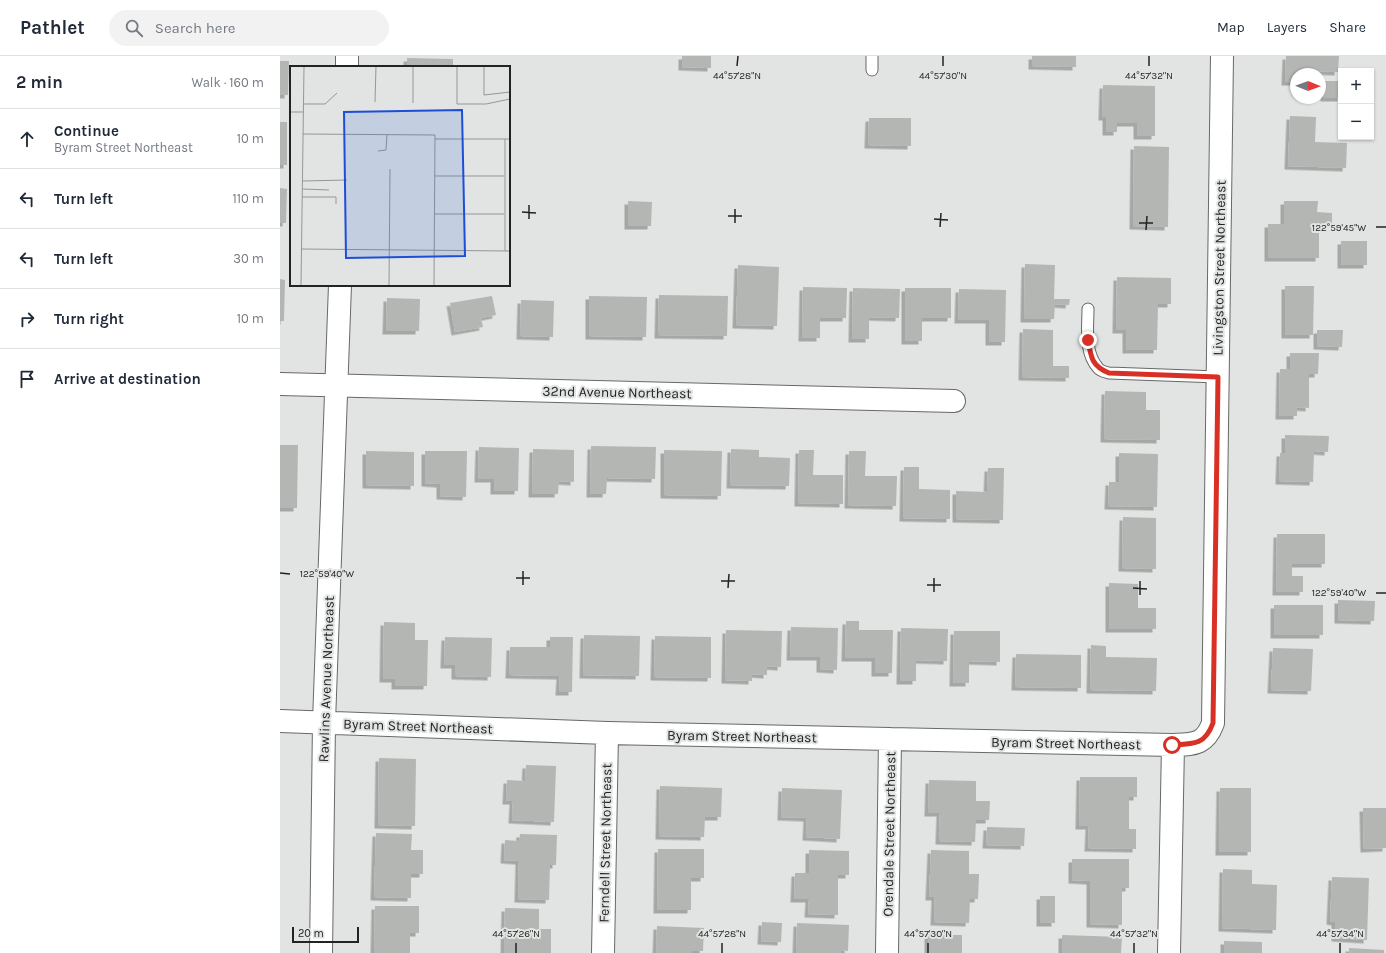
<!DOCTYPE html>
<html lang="en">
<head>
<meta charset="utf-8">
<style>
	:root { --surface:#fff; --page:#f2f2f3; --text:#1f2937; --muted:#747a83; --line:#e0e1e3 }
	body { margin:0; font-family:Karla,sans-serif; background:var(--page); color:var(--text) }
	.controls { position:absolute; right:12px; top:12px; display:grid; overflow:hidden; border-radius:0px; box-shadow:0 1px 3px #0004 }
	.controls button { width:36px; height:36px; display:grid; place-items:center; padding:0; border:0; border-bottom:1px solid var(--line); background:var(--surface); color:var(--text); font:20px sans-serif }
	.compass { position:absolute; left:1010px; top:12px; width:36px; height:36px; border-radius:50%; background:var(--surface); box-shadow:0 1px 3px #0004; rotate:91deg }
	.scale { position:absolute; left:12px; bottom:10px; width:67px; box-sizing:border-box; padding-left:4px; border:2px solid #222322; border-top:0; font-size:11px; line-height:14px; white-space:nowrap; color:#222322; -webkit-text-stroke:3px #e1e4e2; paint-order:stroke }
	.stop { position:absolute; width:12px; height:12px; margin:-9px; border:3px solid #d93025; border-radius:50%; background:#fff }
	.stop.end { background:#d93025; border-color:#fff; box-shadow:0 1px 4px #0008 }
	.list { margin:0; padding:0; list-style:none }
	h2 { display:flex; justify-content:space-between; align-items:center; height:52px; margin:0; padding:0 16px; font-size:17px }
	h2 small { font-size:13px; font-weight:400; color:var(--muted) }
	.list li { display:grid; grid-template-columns:26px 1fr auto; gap:12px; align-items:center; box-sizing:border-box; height:60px; padding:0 16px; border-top:1px solid var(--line) }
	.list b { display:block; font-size:15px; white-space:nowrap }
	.list p { margin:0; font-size:13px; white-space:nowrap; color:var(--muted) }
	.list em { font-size:13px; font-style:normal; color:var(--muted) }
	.icon { flex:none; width:22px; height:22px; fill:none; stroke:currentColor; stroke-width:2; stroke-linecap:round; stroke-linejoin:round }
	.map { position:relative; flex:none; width:1106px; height:897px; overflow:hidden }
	header { display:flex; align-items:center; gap:24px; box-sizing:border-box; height:56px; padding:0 20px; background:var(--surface); border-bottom:1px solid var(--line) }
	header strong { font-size:19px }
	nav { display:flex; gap:22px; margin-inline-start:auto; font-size:14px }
	.search { width:280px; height:36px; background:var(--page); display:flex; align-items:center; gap:10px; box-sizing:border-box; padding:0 14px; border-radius:22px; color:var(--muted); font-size:15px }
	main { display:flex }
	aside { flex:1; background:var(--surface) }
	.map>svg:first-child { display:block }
</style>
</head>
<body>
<header>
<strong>Pathlet</strong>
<div class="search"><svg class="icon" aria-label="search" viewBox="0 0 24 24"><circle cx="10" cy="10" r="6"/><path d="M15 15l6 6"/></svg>Search here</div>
<nav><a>Map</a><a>Layers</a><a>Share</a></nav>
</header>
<main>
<aside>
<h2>2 min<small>Walk · 160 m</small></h2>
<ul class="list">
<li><svg class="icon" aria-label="ahead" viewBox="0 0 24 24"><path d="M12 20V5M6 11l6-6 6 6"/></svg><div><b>Continue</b><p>Byram Street Northeast</p></div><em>10 m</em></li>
<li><svg class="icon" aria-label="left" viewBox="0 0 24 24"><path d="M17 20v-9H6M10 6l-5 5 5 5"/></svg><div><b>Turn left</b></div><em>110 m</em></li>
<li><svg class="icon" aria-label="left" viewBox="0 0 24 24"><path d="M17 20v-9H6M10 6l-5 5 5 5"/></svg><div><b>Turn left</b></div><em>30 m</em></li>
<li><svg class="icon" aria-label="right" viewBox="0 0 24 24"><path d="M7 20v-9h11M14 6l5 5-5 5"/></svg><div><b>Turn right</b></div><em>10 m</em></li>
<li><svg class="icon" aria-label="arrive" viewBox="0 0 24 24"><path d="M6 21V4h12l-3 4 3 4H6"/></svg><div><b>Arrive at destination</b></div></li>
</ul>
</aside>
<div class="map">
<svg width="1106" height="897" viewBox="0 0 1106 897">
	<defs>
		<filter id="shadow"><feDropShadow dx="-3.5" dy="3.5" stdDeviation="0" flood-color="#0004"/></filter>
	</defs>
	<rect width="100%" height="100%" fill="#e1e4e2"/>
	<path fill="#b4b6b4" filter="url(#shadow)" d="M402,0H431V12L402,11Z
		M752,0H796V11L752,10Z
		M1006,0H1059L1058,16L1032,15V18H1016V26H1005Z
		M127,2L173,3V11H127Z
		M0,5H9L8,39H0Z
		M1043,25H1061V42H1044Z
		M823,29L875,30V80H857V67H837V76H826V61H822Z
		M1010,60L1036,61L1035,86L1067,87L1066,112L1008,110Z
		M589,62H631V90L588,89Z
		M0,66H7V109H0Z
		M854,90L889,91L888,171L853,170Z
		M0,132L7,133L6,167H0Z
		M348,145L372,146L371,170H348Z
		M1004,145H1038L1037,156L1052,157V168H1039V202H988V168H1004Z
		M1061,185H1087V209H1061Z
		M745,208L775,209L774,243H790L789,249L775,248L774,263H744Z
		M458,209L499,211L497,270L456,269Z
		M837,221L891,222V248H878L877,294H846V274H836Z
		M0,223L5,224L4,265H0Z
		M1005,230H1034L1033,279H1005Z
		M523,231L567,232L566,262H540V282H522Z
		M573,232L620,233L619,262L589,261V283H572Z
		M625,232H671V262H642V285H625Z
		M679,233L726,234L725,286H709V264H678Z
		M379,239L448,240L447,280L378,279Z
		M212,240L216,259L201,262L203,271L175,276L170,247Z
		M309,240L367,241L366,281L309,280Z
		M107,242L140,243L139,275H106Z
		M241,244L274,245L273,281L240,280Z
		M743,273L773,274V310H789V322L742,321Z
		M1037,274H1063L1062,291L1037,290Z
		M1010,297H1039L1038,318H1029V352L1017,351V360H999L1000,313H1010Z
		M825,335L866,336V354H880V384L824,383Z
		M1005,379L1049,380L1048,396L1034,395L1033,426L999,425L1000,397H1005Z
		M0,389H18L17,452H0Z
		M311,390L376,391L375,423L327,422L326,438H310Z
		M199,391L239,392L238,435H214V423H198Z
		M253,393L294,394V426L279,425L278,438H252Z
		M451,393L479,394V401L510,402L509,430L450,429Z
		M384,394L442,395L441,440L384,439Z
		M519,394H534L533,419H563V448L518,447Z
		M86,395L134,396V430L86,429Z
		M145,395H187L186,441L160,440V428L145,427Z
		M569,395H586L585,420H617L616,450L568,449Z
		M839,397L878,398L877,451L828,450L829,426H839Z
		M624,411H639V433L670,434V463L623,462Z
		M708,412H724L723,464L676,463V435L707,436Z
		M843,461L876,462V513L842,512Z
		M997,478H1045V508H1012V520H1023V536H996Z
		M829,527L858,528V552H876V573H829Z
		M1058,544L1095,545L1094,565L1058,564Z
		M994,549H1043V579H994Z
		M566,565H579V574H613L612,617H595V602H565Z
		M104,566L135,567V584H148L147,630H115V623H103Z
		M511,571L558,572L557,614L540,613V601H510Z
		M621,572L668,573L667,605L636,604V625H620Z
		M446,574L502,575L501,611L487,610V619L472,618V625L445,624Z
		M674,575H720V606L689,605V627H673Z
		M304,579L360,580L359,620L303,619Z
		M375,580L431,581V622L374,621Z
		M165,581L212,582L211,621L175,620V609H164Z
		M270,581H293L292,636H279L280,620L229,619L230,591H270Z
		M811,589L826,590V601L877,602L876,635L810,634Z
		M993,592L1033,593L1031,635L991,634Z
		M736,598L801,599V632L735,631Z
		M99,702L136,703L135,770L98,769Z
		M246,709L276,710L274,766L232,764L233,745H226L227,724L245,725Z
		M800,721H857V741H849V773H856V793L808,792L809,770H799Z
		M649,724L696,725V745H710L709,764H696L695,786L659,785L660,757H648Z
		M380,730L442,732L441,761H425L424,781L379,780Z
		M502,732L562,734L560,783L526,781L527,762L501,761Z
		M940,732H971V796H939Z
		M1083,752H1106V792L1084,793Z
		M707,771L745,772L744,790L706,789Z
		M96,777L132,778L131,794H143V818H131V842L94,841Z
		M240,778L277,779L276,809H270L269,844L238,843L239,805L224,804L225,784L239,785Z
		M378,793H424V822H411V854H377Z
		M529,794L569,795V819H558V859L528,858L529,843H514L515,817H529Z
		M651,794L689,795V818H699L698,843H690L689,867L654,866L655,841H649Z
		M792,803H849V832H842V869L810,868V825L792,824Z
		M943,813L972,814V828L997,829L996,874L942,872Z
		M1052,821L1089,822L1087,884L1055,882V866L1050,865Z
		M760,840H775V867H760Z
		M95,850H139V877H130V897H94Z
		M225,852L259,853V873H271V897H224Z
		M482,866L502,867L501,886L481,885Z
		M517,867L569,869L568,895L561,894V897H516Z
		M377,870L424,872L423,895H412V897H376Z
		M648,879H682V897H648Z
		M782,879L842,881L841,897H782Z
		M944,885L982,886V897H944Z
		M1069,892L1104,894V897H1069Z"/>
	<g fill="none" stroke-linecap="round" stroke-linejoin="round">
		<g stroke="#676967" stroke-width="13">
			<path id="lane" d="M592,14V0
				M808,253C808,272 804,296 818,312C820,315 825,316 829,317L938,321"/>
		</g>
		<g stroke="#676967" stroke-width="24">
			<path id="street" d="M67,11V0
				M0,328L674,345
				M0,665L327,677L893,689C914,688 925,689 933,667L942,0
				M41,897L44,666L60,229
				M323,897L327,677
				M607,897L610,683
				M889,897L893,689"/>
		</g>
		<use href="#lane" stroke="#fff" stroke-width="11"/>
		<use href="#street" stroke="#fff" stroke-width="22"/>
	</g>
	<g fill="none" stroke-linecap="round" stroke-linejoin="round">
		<path stroke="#d93025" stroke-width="5" d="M808,284C811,302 812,310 829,317L938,321L933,667C925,689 914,688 892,689"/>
	</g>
	<path fill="none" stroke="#222322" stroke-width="1.5" d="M457,10L458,0M663,10V0M869,10V0M242,156L256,157M448,160H462M249,163V149M654,163L668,164M455,167V153M859,167H873M660,171L661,157M1096,171H1106M866,174L867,160M0,517L10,518M236,522H250M441,525H455M243,529V515M647,529H661M448,532L449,518M853,532L867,533M654,536V522M1096,537H1106M860,539V525M236,897V887M442,897V887M648,897V887M854,897V887M1060,897V887"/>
	<g text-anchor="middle" stroke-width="4" stroke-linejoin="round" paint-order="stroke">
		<g font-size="14" fill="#222322" stroke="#e1e4e2">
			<text transform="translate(939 212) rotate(-89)" y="5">Livingston Street Northeast</text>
			<text transform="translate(337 336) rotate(1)" y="5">32nd Avenue Northeast</text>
			<text transform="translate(46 623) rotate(-88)" y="5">Rawlins Avenue Northeast</text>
			<text transform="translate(138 670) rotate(2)" y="5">Byram Street Northeast</text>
			<text transform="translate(462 680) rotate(1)" y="5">Byram Street Northeast</text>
			<text transform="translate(786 687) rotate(1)" y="5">Byram Street Northeast</text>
			<text transform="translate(609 778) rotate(-89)" y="5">Orendale Street Northeast</text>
			<text transform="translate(325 787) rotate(-89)" y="5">Ferndell Street Northeast</text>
		</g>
	</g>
	<g transform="translate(10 10)">
		<rect width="220" height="220" fill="#e1e4e2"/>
		<path fill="none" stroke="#959795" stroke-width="1" d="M123,0V37M167,0V38H196L220,33M194,0V29L220,26M85,36L86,0M14,38H35L47,27M0,46H13M13,68L145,69L144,220M145,73H220M215,73V185M88,85L96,84L97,68M145,110H214M13,115L57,114M13,123L39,124M12,131H46V138M145,148H214M12,183L220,185M11,220L14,0M99,220L100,103"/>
		<path fill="#1d4ed8" fill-opacity="0.15" stroke="#1d4ed8" stroke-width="2" d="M172,44L175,190L56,192L54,46Z"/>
		<rect width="220" height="220" fill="none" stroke="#222322" stroke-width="2"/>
	</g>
	<g font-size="10" text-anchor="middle" fill="#222322" stroke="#e1e4e2" stroke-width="4" stroke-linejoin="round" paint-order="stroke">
		<text x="457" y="23">44°57'28"N</text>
		<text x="663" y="23">44°57'30"N</text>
		<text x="869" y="23">44°57'32"N</text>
		<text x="1059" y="175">122°59'45"W</text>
		<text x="47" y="521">122°59'40"W</text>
		<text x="1059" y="540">122°59'40"W</text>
		<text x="236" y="881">44°57'26"N</text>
		<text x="442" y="881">44°57'28"N</text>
		<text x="648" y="881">44°57'30"N</text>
		<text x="854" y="881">44°57'32"N</text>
		<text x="1060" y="881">44°57'34"N</text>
	</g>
</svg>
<div class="controls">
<button>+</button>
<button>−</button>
</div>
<svg class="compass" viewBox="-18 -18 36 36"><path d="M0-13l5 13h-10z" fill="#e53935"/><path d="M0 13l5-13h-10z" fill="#747a83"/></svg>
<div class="scale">20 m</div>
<div class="stop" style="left:892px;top:689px"></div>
<div class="stop end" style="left:808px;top:284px"></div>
</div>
</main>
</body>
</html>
